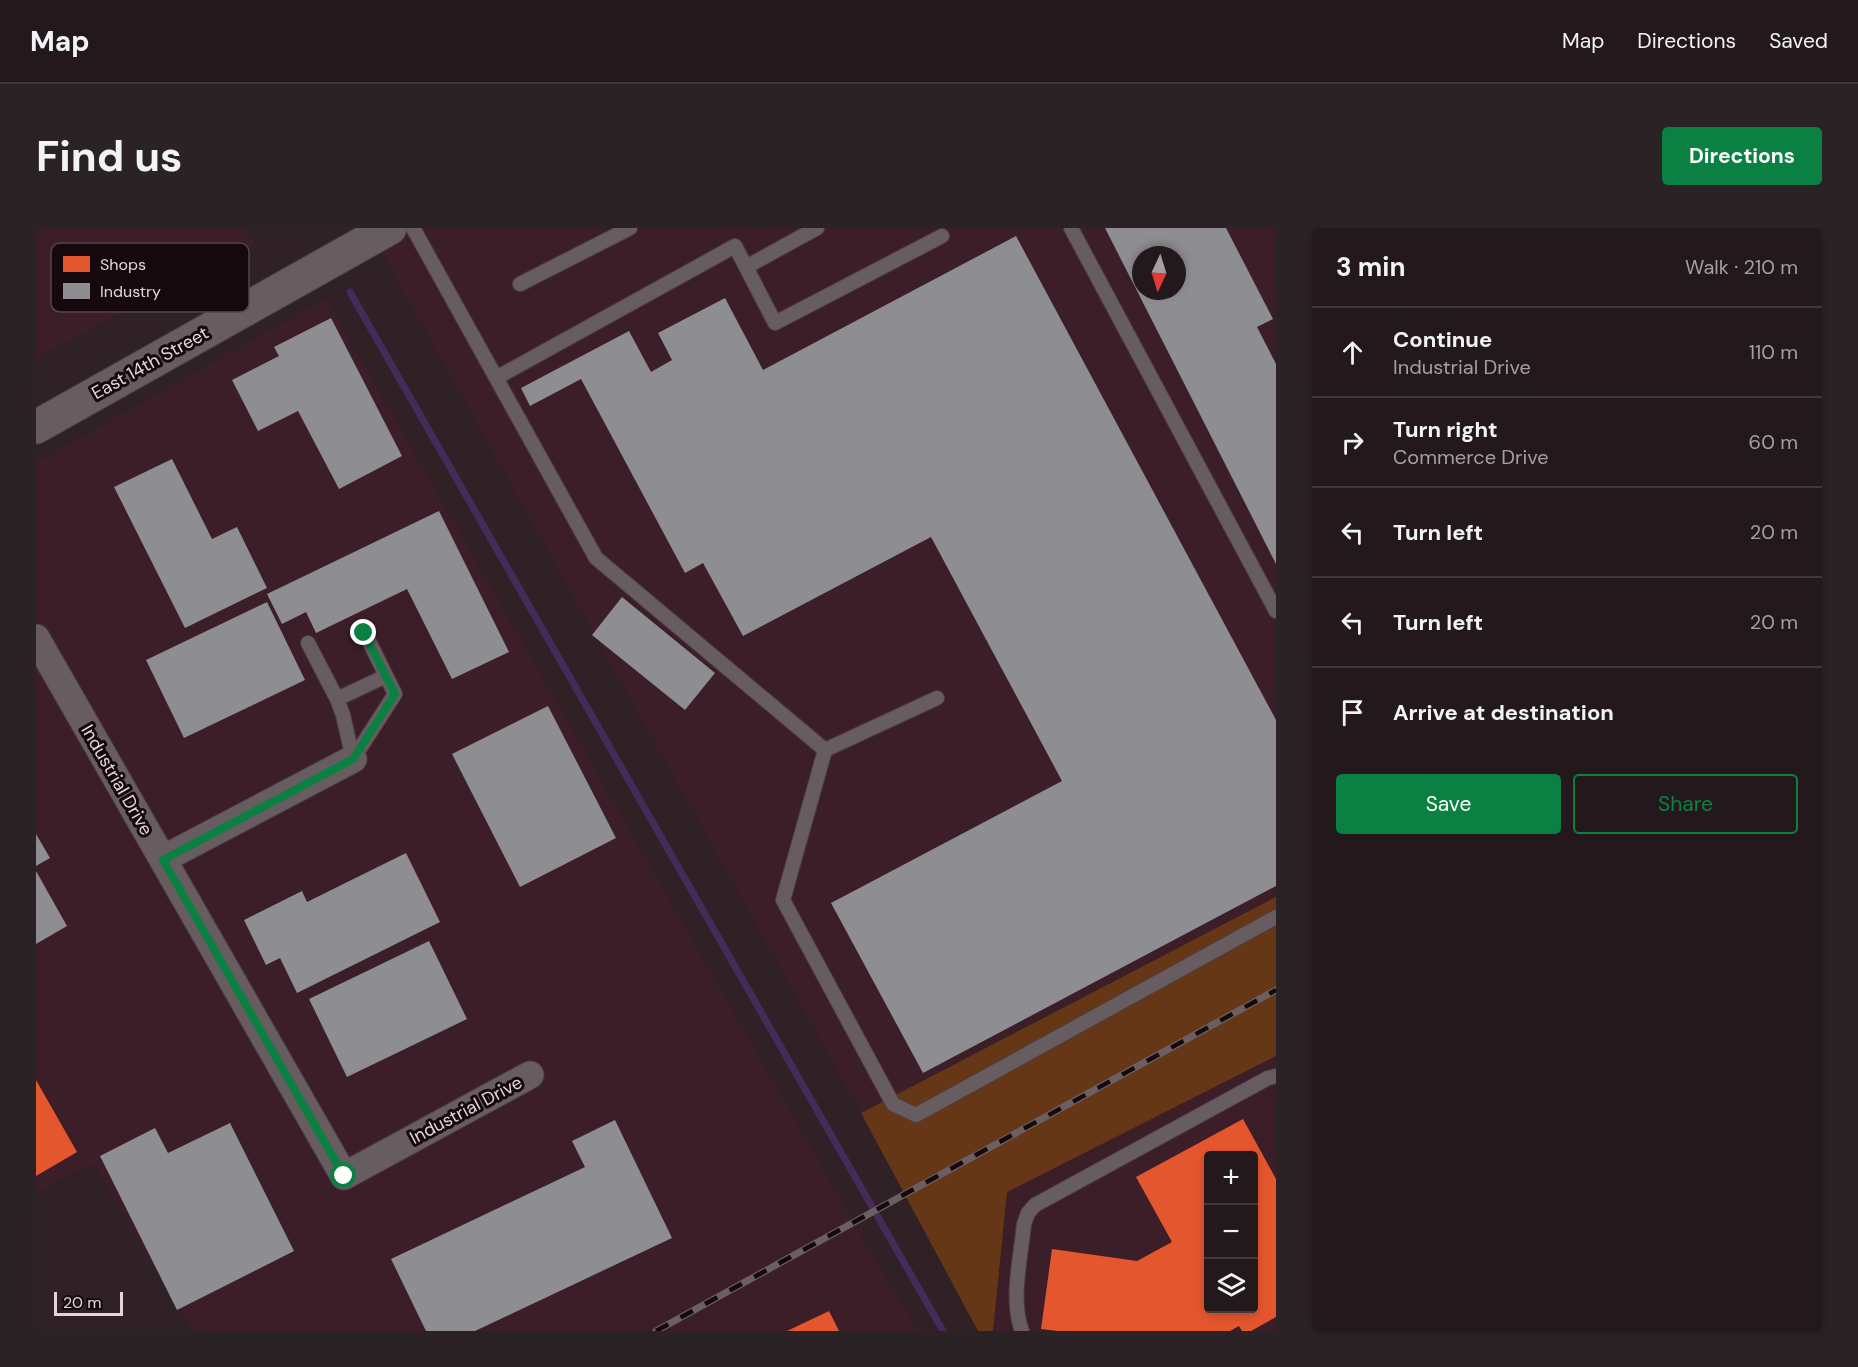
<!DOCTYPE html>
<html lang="en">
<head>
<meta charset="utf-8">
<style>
	:root { --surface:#23191c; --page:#2b2225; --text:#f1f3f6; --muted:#a3a0a3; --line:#40383b; --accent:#0b8043 }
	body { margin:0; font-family:"DM Sans",sans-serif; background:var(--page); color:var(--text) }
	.controls { position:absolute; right:18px; bottom:18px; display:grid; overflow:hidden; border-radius:6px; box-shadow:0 3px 9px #0003 }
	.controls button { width:54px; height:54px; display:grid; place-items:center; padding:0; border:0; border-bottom:2px solid var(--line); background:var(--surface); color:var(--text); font:30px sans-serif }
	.compass { position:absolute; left:1096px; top:18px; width:54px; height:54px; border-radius:50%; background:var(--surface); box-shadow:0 3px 9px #0003; rotate:184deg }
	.scale { position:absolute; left:18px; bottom:15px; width:69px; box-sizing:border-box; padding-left:6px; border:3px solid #e7d4d9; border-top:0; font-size:16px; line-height:21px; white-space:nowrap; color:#e7d4d9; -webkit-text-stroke:4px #15090d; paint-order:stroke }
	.stop { position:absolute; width:18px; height:18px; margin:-14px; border:4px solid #0b8043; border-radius:50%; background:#fff }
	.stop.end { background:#0b8043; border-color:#fff; box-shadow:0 2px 6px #0008 }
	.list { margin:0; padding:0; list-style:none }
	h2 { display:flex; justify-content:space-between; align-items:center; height:78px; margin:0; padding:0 24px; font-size:26px }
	h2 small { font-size:20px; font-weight:400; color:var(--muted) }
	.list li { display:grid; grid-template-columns:39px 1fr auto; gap:18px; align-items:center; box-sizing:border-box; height:90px; padding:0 24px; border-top:2px solid var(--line) }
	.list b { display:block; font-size:22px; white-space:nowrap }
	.list p { margin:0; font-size:20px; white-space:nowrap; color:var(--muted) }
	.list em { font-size:20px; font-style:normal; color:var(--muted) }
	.actions { display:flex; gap:12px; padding:18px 24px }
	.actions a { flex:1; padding:14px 0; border:2px solid var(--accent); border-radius:6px; text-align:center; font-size:21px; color:var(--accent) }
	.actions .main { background:var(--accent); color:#fff }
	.icon { flex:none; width:33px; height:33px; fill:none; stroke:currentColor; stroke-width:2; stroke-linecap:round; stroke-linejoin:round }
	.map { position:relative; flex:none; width:1240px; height:1103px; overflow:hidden; border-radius:6px }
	header { display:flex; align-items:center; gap:36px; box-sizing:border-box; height:84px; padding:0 30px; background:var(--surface); border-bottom:2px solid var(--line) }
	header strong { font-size:28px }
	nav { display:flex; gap:33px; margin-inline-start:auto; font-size:21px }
	.intro { display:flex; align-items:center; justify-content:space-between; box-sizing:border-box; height:144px; padding:0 36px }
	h1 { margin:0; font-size:42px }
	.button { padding:15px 27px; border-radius:6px; background:var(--accent); color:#fff; font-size:21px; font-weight:700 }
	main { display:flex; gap:36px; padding:0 36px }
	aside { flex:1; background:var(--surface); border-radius:6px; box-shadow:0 3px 9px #0003 }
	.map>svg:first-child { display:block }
</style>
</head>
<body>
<header>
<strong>Map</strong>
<nav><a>Map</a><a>Directions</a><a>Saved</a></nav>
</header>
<div class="intro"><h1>Find us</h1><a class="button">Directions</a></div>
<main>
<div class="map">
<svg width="1240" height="1103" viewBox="0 0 1240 1103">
	<rect width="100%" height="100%" fill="#2f2125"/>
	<path fill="#3c1e28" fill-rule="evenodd" d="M0,0H205L220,14L0,130Z
		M332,0H1240V669L825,885ZM1105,27H1141V63H1105Z
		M290,70L833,1021L883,1103H157L57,935L0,965V235Z
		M1240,815V1103H957L971,964ZM1172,928H1218V1080H1172Z"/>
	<path fill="#663717" d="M1240,669V828L971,964L957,1103H942L825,885Z"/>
	<path fill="#e4572e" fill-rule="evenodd" d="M0,852L41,924L0,948Z
		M1207,891L1240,951V1089L1215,1103H1206L1203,1098L1194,1103H1022L1005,1101L1016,1021L1101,1033L1136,1014L1100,949ZM1172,928H1218V1080H1172Z
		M793,1083L803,1103H751Z"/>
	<path fill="#8d8d92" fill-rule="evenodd" d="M1069,0H1190L1237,91L1221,99L1240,136V336ZM1105,27H1141V63H1105Z
		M980,8L1240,492V658L887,845L795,675L1026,553L895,309L707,408L667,335L649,345L545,151L494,178L485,160L593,103L615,144L636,132L622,105L689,70L727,142Z
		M295,90L366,228L303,261L262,183L222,203L196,152L243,128L238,119Z
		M136,231L176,311L201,299L231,360L149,400L78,259Z
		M403,283L473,424L416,451L371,361L280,405L270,384L246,396L231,366Z
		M586,369L679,445L649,482L556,407Z
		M231,374L269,452L148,510L110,432Z
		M512,478L580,610L484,659L416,526Z
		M0,606L14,630L0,638Z
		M370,625L404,694L261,765L244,730L230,737L208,692L266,663L271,674Z
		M0,643L31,698L0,716Z
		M393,713L431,791L311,849L273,771Z
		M579,892L636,1010L439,1103H390L355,1031L549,939L536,913Z
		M194,895L258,1023L141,1082L64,928L119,900L132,925Z"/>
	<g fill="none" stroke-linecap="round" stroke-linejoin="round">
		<path stroke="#462b5a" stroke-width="7" d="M314,64L907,1103"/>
		<g stroke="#4c3f43" stroke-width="16">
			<path id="service" d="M377,0L560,330L789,522
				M1035,0L1240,383
				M710,39L739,95L906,8
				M484,56L594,0
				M460,150L699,18L710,39L781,0
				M272,415L301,471L307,487L317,531
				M901,470L789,522L747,672L857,876L880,887L1240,689
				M301,471L350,448
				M317,531L359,466L329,405
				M986,1103C974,1072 985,1029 988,996L992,985L999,977L1232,850L1240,848"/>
		</g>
		<g stroke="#4c3f43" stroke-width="29">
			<path id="minor" d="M0,410L308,948L494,847
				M127,631L317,531"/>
		</g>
		<g stroke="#4c3f43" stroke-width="35">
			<path id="tertiary" d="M0,199L354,0"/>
		</g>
		<use href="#service" stroke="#675c5f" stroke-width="14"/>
		<use href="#minor" stroke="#675c5f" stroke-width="27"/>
		<use href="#tertiary" stroke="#675c5f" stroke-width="33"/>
		<g stroke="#6a6062" stroke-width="7">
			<path id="rail" d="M620,1103L1240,762"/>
		</g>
		<use href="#rail" stroke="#15090d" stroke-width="4.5" stroke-dasharray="14" stroke-linecap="butt"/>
	</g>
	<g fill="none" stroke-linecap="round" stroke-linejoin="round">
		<path stroke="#0b8043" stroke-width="8" d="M308,948L127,632L317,531L359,466L328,405"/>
	</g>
	<g text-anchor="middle" stroke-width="6" stroke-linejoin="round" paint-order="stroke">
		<g font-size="18" fill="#e7d4d9" stroke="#15090d">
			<text transform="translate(114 135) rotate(-29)" y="6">East 14th Street</text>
			<text transform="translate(81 552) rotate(60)" y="6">Industrial Drive</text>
			<text transform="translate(430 882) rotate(-28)" y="6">Industrial Drive</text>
		</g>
	</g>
	<rect x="15" y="15" width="198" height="69" rx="9" fill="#15090d" stroke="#54464a" stroke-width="1.5"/>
	<rect x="27" y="28" width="27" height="16" fill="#e4572e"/>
	<rect x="27" y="55" width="27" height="16" fill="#8d8d92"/>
	<g font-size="16" fill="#e7d4d9">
		<text x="64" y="42">Shops</text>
		<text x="64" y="69">Industry</text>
	</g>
</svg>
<div class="controls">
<button>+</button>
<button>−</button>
<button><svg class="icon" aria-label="layers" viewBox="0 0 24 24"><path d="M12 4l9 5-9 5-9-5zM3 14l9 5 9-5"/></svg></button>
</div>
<svg class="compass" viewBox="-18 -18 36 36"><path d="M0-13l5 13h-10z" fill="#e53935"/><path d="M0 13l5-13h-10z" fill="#a3a0a3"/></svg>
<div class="scale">20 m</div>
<div class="stop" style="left:308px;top:948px"></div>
<div class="stop end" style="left:328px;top:405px"></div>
</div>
<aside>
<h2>3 min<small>Walk · 210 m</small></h2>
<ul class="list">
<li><svg class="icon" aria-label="ahead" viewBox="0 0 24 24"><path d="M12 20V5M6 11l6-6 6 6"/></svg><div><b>Continue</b><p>Industrial Drive</p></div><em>110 m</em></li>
<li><svg class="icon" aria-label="right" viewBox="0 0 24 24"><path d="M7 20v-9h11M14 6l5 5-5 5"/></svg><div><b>Turn right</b><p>Commerce Drive</p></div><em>60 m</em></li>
<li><svg class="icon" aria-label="left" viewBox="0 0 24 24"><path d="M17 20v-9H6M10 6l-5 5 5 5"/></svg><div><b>Turn left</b></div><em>20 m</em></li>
<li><svg class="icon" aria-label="left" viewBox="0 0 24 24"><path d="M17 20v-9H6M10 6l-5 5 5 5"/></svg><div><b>Turn left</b></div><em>20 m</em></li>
<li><svg class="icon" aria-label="arrive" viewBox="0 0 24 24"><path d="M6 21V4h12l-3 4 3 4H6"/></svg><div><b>Arrive at destination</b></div></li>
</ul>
<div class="actions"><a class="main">Save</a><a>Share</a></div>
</aside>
</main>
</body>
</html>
